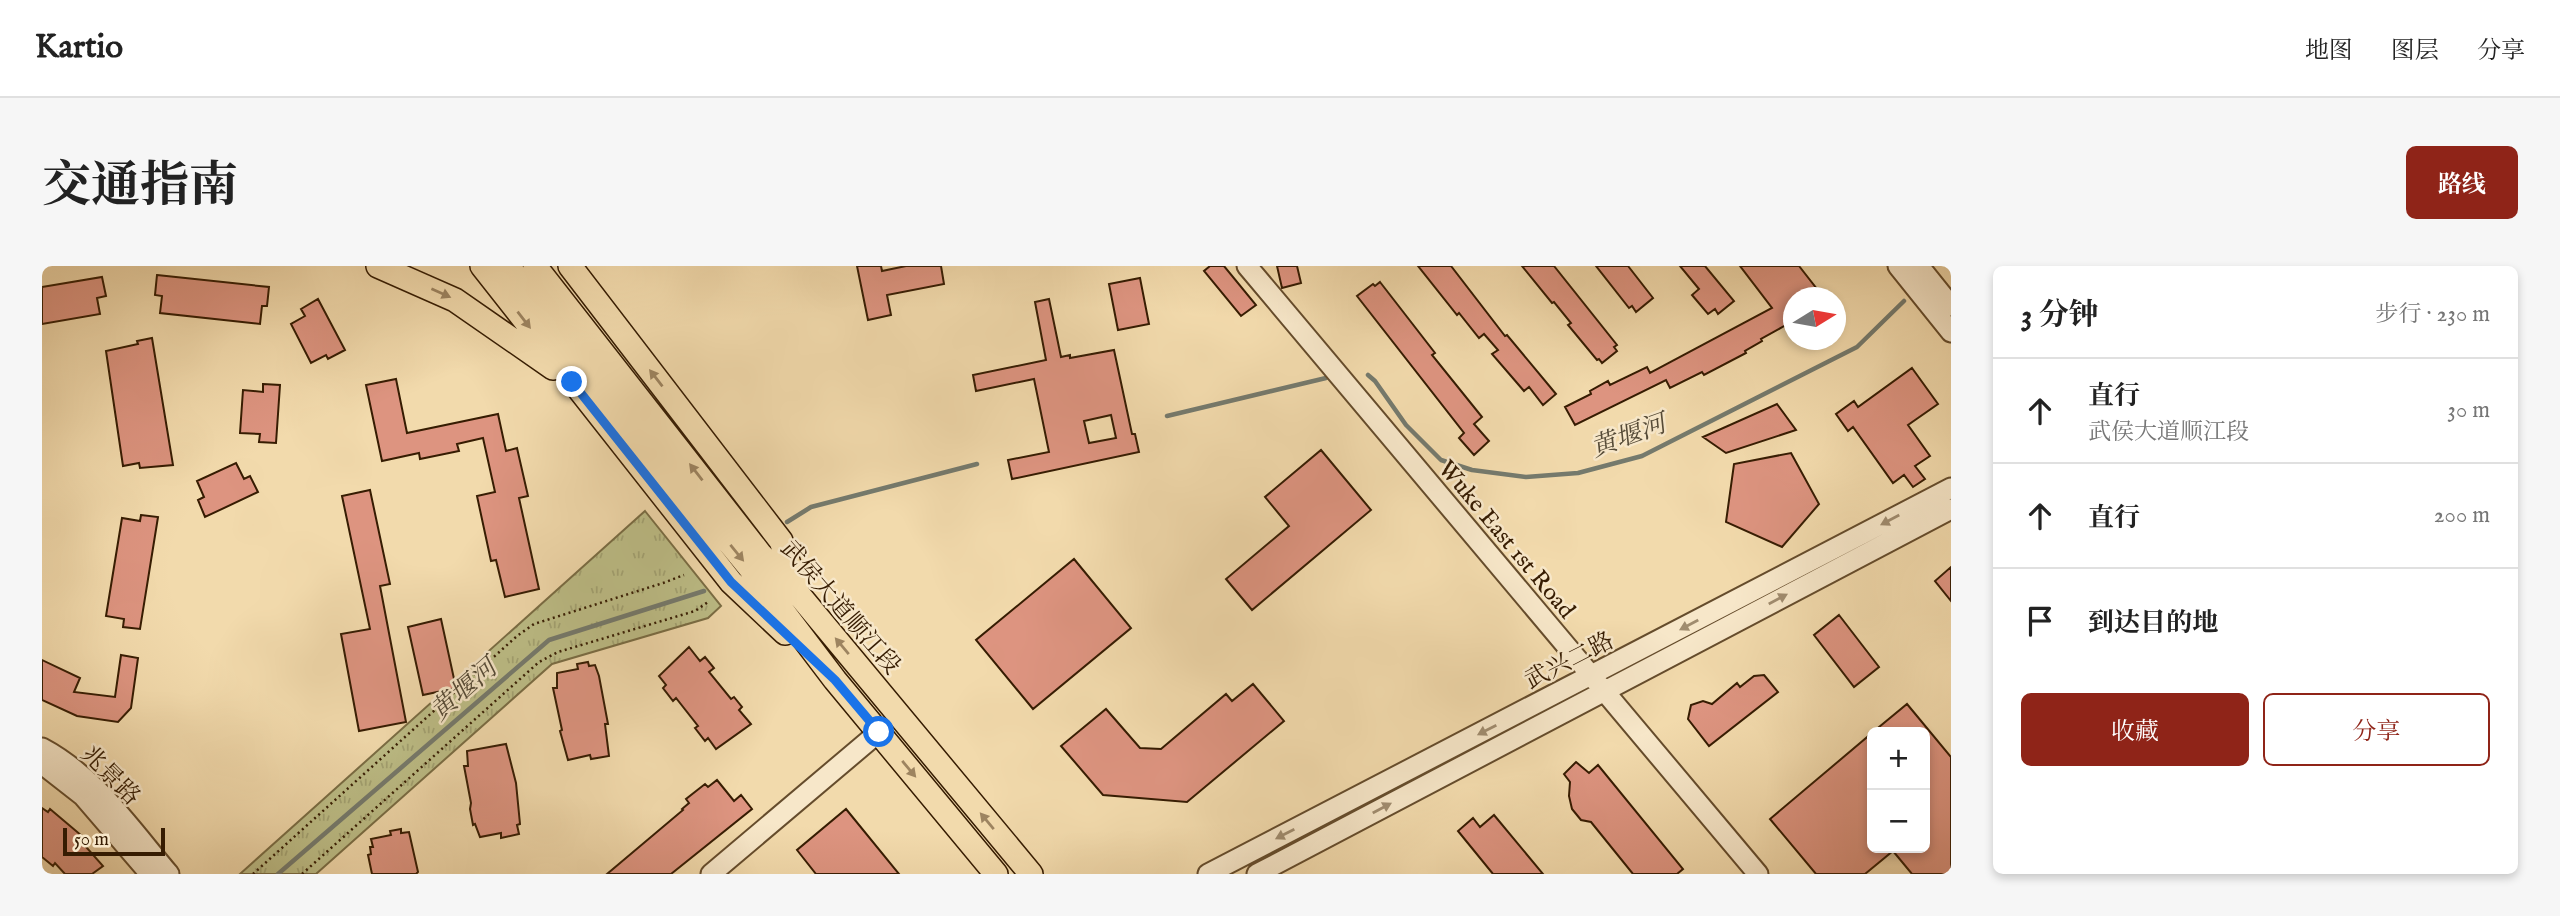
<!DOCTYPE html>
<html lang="zh">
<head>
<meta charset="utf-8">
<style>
	:root { --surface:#fff; --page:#f6f6f6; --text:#222; --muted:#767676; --line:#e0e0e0; --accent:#8f2418 }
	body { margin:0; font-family:"IM FELL English","Noto Serif SC",serif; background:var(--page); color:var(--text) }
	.controls { position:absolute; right:21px; bottom:21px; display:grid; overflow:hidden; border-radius:10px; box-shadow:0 4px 10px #0003 }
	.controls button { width:63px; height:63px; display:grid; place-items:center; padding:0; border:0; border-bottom:2px solid var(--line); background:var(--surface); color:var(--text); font:35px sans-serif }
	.compass { position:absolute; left:1741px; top:21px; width:63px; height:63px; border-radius:50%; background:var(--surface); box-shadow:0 4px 10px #0003; rotate:79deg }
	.scale { position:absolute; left:21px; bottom:18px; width:102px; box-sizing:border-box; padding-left:7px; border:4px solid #361c02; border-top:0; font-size:19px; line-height:24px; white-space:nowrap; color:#361c02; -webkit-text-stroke:5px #f7e7c9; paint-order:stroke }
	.stop { position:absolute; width:21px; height:21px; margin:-16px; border:5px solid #1a73e8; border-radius:50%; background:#fff }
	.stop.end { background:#1a73e8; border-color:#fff; box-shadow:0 2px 7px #0008 }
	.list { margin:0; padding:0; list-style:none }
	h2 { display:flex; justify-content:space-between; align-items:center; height:91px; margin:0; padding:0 28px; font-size:30px }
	h2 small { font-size:23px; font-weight:400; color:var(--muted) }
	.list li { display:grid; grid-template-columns:46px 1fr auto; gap:21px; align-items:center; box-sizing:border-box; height:105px; padding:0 28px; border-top:2px solid var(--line) }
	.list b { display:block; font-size:26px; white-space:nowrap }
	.list p { margin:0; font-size:23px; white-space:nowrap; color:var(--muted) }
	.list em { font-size:23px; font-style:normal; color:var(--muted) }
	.actions { display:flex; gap:14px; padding:21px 28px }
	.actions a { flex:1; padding:16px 0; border:2px solid var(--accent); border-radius:10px; text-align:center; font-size:24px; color:var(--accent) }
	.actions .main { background:var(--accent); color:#fff }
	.icon { flex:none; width:38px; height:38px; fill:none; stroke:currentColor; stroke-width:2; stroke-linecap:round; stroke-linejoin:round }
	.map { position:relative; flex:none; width:1909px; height:608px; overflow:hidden; border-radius:10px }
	header { display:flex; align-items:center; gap:42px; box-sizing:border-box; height:98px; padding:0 35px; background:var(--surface); border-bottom:2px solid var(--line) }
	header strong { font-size:33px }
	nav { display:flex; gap:38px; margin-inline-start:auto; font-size:24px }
	.intro { display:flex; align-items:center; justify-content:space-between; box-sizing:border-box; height:168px; padding:0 42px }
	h1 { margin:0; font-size:49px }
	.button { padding:18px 32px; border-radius:10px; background:var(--accent); color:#fff; font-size:24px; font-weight:700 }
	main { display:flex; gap:42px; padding:0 42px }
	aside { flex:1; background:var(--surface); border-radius:10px; box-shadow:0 4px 10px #0003 }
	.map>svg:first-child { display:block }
</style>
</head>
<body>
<header>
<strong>Kartio</strong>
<nav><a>地图</a><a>图层</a><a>分享</a></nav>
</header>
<div class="intro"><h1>交通指南</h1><a class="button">路线</a></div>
<main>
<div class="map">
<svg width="1909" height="608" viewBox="0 0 1909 608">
	<defs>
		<pattern id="park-tufts" width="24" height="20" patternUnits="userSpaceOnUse" patternTransform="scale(1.75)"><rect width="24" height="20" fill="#bdbe87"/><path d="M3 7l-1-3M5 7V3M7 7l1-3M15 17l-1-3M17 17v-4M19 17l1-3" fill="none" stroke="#a3a373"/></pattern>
	</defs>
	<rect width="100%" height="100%" fill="#f2daac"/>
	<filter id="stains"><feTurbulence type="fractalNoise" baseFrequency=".00286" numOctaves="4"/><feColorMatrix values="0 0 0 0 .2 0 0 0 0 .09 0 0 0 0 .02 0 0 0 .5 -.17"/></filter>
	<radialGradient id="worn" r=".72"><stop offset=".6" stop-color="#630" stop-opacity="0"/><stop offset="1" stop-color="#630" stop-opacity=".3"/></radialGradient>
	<path fill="url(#park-tufts)" stroke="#7a6d44" stroke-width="2" d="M603,245L679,340L666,352L510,398L274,608H198Z"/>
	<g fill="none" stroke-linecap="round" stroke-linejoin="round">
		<path stroke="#757a6d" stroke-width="4.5" d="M1326,109L1333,115L1364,159L1399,194L1430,204L1484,211L1536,207L1600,190L1815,81L1862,35
			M1125,150L1284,112
			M745,256L769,241L935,198
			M236,608L507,374L662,325"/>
	</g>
	<path fill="#dd9480" stroke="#361c02" stroke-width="2" fill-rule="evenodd" d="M815,0H839L840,5L864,0H899L902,18L845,29L849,49L826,54Z
		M1168,0H1182L1214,39L1199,50L1162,5Z
		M1235,0H1255L1259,17L1240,22Z
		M1376,0H1409L1463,70L1465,69L1514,128L1501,139L1487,121L1482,125L1450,88L1456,84L1442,68L1437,72L1417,47L1415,49Z
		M1480,0H1512L1575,79L1572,81L1575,85L1560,97L1557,93L1555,94L1526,59L1529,57L1512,36L1510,37Z
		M1554,0H1586L1611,32L1594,46L1590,40L1587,42Z
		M1638,0H1663L1692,35L1676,48L1673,43L1666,48L1650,29L1657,23Z
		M1698,0H1757L1782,32H1752V69L1744,59L1719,73L1720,75L1703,85L1704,87L1662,109L1660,106L1628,122L1624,114L1533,159L1523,141L1549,128L1548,125L1566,115L1568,119L1605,101L1608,107L1730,42Z
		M115,9L227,21L225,40H220L218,58L118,47L120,30L113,29Z
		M60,11L64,30L55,32L58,48L0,58V21Z
		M1098,12L1107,58L1076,64L1067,18Z
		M1338,16L1393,87L1390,89L1440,151L1432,158L1447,175L1432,189L1417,172L1422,167L1315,30L1331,18L1333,20Z
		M276,33L303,84L286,93L284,89L269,97L249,58L263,50L259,43Z
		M1007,33L1019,91L1028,89V92L1072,84L1090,168H1093L1097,186L970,213L966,194L1007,186L992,113L934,125L931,109L1004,94L993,36ZM1069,149L1074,172L1047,177L1042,155Z
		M110,72L131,199L98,202L97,197L81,200L64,85L96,78L95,75Z
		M1870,102L1896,138L1866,159L1888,190L1873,200L1883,213L1871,221L1862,209L1851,217L1811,161L1806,165L1794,148L1812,135L1816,141Z
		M354,113L365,167L456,148L464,185L475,182L486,230L477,232L497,323L463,331L454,294L449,295L435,230L453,226L441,172L415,178L417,185L378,193L377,187L340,195L324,119Z
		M221,118L238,119L234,177L217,176L218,168L198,167L201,124L221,126Z
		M1735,138L1754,164L1684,187L1661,171Z
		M1279,184L1329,244L1210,344L1184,313L1247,260L1223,231Z
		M1749,187L1777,238L1740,281L1684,256L1692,198Z
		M194,197L202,213L208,210L216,226L163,251L156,234L162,231L155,215Z
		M328,224L348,318L338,320L364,456L317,465L299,368L328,363L300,230Z
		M99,249L116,251L98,363L81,361L82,353L64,350L80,252L98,255Z
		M1032,293L1089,362L991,443L934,374Z
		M1909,301V335L1893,315Z
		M1797,349L1837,401L1812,421L1772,369Z
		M399,353L414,422L381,429L366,361Z
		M647,381L658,395L663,391L672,402L667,406L689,433L692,431L700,441L697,444L709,458L674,483L666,472L663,475L653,462L656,460L634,432L631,435L621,422L624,419L617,410Z
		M79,389L96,392L89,442L76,456L35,450L0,434V394L38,412L32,426L73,431Z
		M546,396L547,400L553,399L557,410L566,458H563L567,490L549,493L548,489L526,494L518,465L520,464L511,422H515V407L536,403L535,398Z
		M1722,409L1736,426L1667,480L1646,453L1649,439L1661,435L1670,438L1695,417L1698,421L1712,410Z
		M1211,418L1242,455L1145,536L1061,529L1019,480L1064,443L1098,482L1119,483L1184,428L1190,435Z
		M1865,438L1909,491V608H1870L1851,585L1823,608H1774L1728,553L1830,467V582H1883V466H1831Z
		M464,478L474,517L478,558L475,559L477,568L459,572V567L438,571L433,558L431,559L428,543L429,537L422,500H426L425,485Z
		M1534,496L1547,507L1556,499L1641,603L1635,608H1591L1549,556L1539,554L1530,543L1527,530L1528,516L1522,508Z
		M675,514L692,535L699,529L710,543L629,608H565L641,544L640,543L647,537L644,533L663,518L666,521Z
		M0,542L6,546L8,543L40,570L37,573L61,600L50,608H23L13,597L11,600L0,591Z
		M804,543L857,608H774L755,584Z
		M1452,549L1501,608H1451L1416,565L1431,552L1438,561Z
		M359,563V567L367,566L376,606L374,608H330L326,589L329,588L328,581H331L329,573L349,569L348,565Z"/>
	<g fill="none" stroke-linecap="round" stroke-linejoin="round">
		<g stroke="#654c2c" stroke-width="23">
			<path id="minor" d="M1205,0L1716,608
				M1856,0L1909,66
				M1877,0L1909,40
				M0,482C53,510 89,563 127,608
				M0,498L41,530L108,608
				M669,608L837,466
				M1166,608L1909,222
				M1215,608L1909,243"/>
		</g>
		<g stroke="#361c02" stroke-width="26">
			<path id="major" d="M336,0L413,34L511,102
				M440,0L689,316L743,367
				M466,0L559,120L708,302L793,414L954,608
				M493,0L719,289L758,330L989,608
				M528,0L739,275L755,321"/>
		</g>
		<path stroke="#361c02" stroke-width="2.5" stroke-dasharray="2 3.5" stroke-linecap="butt" d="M211,608L475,370L492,358L621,317L642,309
			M260,608L497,396L516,386L653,345L666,336"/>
		<use href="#minor" stroke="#f7e7c9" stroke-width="19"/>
		<use href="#major" stroke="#f2daac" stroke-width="23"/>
	</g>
	<defs><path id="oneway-solid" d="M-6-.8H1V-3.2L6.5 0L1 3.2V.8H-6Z" transform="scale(1.75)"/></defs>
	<g fill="#9d8460">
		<use href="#oneway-solid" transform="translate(399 27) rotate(24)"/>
		<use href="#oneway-solid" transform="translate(482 54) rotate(52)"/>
		<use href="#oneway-solid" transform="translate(614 112) rotate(-128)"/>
		<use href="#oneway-solid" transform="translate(654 206) rotate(-128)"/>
		<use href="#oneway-solid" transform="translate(695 287) rotate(51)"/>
		<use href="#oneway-solid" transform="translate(800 380) rotate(-130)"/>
		<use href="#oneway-solid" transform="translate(867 503) rotate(50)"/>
		<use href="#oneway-solid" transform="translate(945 555) rotate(-130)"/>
	</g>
	<g fill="#a08c6f">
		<use href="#oneway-solid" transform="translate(1848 254) rotate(152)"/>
		<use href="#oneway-solid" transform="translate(1736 333) rotate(-28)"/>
		<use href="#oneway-solid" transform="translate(1647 359) rotate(152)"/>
		<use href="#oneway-solid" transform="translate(1445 464) rotate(153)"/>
		<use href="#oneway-solid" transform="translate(1340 542) rotate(-28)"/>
		<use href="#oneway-solid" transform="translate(1243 568) rotate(153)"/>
	</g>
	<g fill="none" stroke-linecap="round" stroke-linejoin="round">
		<path stroke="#1a73e8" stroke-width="9" d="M530,116L689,316L793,414L837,466"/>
	</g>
	<g text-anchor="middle" stroke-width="5" stroke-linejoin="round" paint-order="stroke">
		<g font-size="24" fill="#361c02" stroke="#f7e7c9">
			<text transform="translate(1465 273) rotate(50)" y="8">Wuke East 1st Road</text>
			<text transform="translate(799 341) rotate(49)" y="8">武侯大道顺江段</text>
			<text transform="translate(1527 394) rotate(-27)" y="8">武兴二路</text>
			<text transform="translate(69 509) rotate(45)" y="8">兆景路</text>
		</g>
		<g font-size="26" font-style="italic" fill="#564b37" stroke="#f7e7c9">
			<text transform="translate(1586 169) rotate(-20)" y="9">黄堰河</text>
			<text transform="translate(421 423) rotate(-41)" y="9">黄堰河</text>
		</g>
	</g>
	<rect width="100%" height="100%" filter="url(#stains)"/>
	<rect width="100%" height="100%" fill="url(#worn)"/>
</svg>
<div class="controls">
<button>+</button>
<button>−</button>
</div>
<svg class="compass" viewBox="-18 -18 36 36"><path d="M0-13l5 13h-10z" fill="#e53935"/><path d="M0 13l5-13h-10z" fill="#767676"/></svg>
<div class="scale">50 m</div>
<div class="stop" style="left:837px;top:466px"></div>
<div class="stop end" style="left:530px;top:116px"></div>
</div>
<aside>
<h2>3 分钟<small>步行 · 230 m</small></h2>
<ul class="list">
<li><svg class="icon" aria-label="ahead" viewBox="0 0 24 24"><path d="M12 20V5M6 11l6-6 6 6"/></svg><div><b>直行</b><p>武侯大道顺江段</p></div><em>30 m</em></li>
<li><svg class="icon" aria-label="ahead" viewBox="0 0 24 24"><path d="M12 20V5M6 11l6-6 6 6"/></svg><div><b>直行</b></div><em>200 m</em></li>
<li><svg class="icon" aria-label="arrive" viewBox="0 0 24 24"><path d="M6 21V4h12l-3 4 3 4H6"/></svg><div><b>到达目的地</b></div></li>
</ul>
<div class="actions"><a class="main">收藏</a><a>分享</a></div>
</aside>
</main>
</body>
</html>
